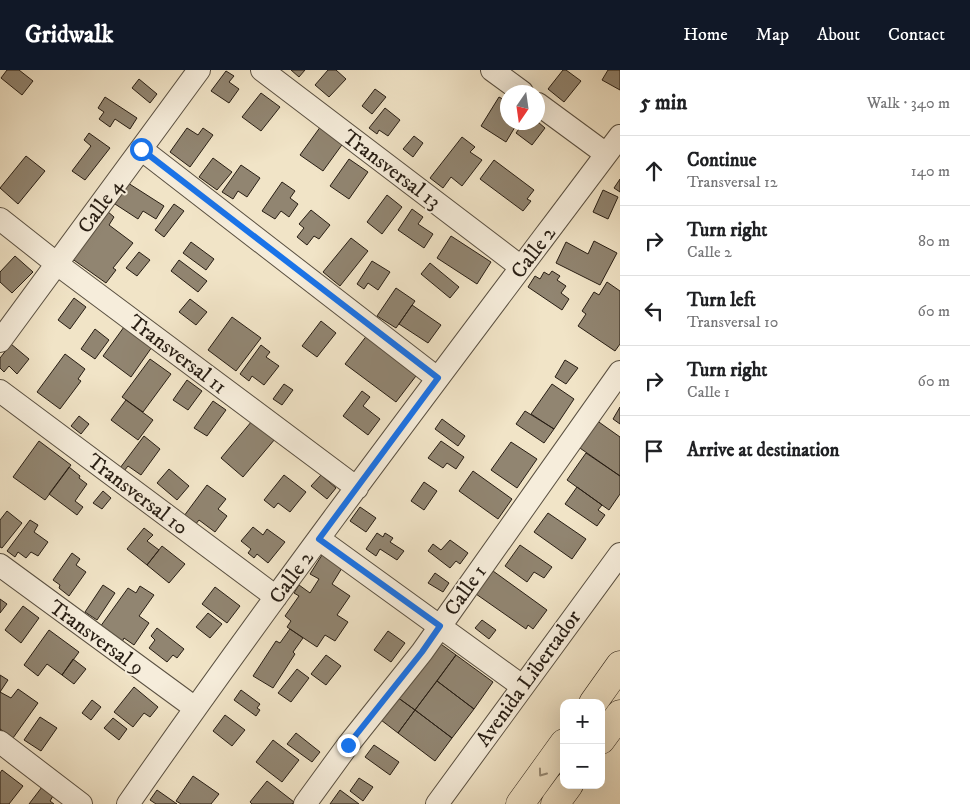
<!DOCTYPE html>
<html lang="en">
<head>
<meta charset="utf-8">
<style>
	:root { --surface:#fff; --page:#f6f6f6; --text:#202124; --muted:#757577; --line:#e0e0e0; --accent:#111827 }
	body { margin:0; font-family:"IM FELL DW Pica",serif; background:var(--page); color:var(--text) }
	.controls { position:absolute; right:15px; bottom:15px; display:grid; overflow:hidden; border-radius:10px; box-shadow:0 5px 20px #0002 }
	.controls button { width:45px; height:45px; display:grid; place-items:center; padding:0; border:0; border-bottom:1px solid var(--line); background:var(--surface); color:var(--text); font:25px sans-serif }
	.compass { position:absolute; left:500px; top:15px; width:45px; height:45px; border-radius:50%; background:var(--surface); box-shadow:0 5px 20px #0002; rotate:193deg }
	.stop { position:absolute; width:15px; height:15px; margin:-11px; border:4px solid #1a73e8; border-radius:50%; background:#fff }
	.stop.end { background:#1a73e8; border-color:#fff; box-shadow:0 1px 5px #0008 }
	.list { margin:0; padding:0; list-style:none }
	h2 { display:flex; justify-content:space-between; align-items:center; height:65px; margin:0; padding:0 20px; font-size:21px }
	h2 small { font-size:16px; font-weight:400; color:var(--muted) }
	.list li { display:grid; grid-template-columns:32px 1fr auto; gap:15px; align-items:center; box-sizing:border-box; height:70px; padding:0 20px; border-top:1px solid var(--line) }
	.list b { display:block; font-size:19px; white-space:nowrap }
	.list p { margin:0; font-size:16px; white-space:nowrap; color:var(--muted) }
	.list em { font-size:16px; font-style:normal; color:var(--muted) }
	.icon { flex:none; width:28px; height:28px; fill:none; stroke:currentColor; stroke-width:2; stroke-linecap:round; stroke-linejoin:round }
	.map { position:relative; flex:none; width:620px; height:734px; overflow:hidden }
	header { display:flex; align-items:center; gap:30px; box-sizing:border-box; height:70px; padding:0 25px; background:var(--accent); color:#fff }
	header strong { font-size:24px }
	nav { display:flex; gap:28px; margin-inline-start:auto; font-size:18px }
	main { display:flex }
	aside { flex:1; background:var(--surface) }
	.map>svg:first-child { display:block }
</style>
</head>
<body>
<header>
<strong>Gridwalk</strong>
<nav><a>Home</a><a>Map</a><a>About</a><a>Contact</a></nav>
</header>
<main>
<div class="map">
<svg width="620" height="734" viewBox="0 0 620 734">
	<rect width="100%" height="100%" fill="#f1e4c7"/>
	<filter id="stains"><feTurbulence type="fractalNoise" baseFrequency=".004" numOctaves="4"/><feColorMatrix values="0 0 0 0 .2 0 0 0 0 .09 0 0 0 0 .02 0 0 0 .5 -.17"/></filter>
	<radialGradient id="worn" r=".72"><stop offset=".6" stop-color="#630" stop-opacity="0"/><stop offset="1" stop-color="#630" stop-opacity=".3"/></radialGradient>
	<path fill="#918571" stroke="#281e14" d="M7,0H19L33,11L22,25L1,8Z
		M291,0H305L299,7Z
		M328,0H336L346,9L329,27L315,15Z
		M563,0H566L581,11L564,32L548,19Z
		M608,0H620V20L602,10Z
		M226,1L234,6L229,12L239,19L229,33L211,21Z
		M139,9L157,24L150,33L132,18Z
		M375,19L386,27L372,44L362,36Z
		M261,23L280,37L261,61L242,47Z
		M105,27L137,48L130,59L115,49L110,57L99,49L104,42L98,38Z
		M499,27L508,32V52H518L506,72L481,56Z
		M385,38L400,50L388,66L379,60L377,64L369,58Z
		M524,52H538L545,58L532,75L516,63Z
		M321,56L344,72L323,101L300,85Z
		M187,58L198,65L203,58L213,65L190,97L170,82Z
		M89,63L110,78L85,110L72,101L91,76L84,70Z
		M414,66L423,73L413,87L403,79Z
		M462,67L475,77L470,82L482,90L462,116L451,107L443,118L430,108Z
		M26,86L45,101L18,134L0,118Z
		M213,88L232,102L217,120L199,107Z
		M349,89L368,102L349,129L330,116Z
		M494,90L534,120L527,129L531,131L523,141L480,109Z
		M241,95L260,108L247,127L238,121L233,129L222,122Z
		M620,109V122L614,118Z
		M282,112L295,121L290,128L298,134L289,147L281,141L275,149L262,141Z
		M128,113L164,136L156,149L143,141L138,149L115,134Z
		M603,120L618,127L608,149L593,142Z
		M387,125L402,137L382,164L367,152Z
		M174,134L184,141L164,167L155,160Z
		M412,139L423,147L418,154L433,164L424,178L398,160Z
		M311,140L330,155L319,169L314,166L307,175L297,167L304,158L299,154Z
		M107,141L114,147L109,155L133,173L113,198L116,200L106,213L71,188Z
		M451,166L491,192L477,214L437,188Z
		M351,168L368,181L340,216L323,202Z
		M594,171L617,183L600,215L556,193L566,172L588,184Z
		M191,172L214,189L206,200L183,183Z
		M139,182L150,190L137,206L126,198Z
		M15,186L33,202L12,223L0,212V202Z
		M179,190L207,211L198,222L171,201Z
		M372,191L390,202L378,220L368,213L364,219L357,214Z
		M430,193L459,217L450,228L421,204Z
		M552,201L560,206L557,210L566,216L561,223L569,229L562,240L528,217L535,206L540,209L544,202L549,205Z
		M607,212L620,221V274L615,281L578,256L586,244L582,241L594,222L599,225Z
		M396,218L415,231L396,258L377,246Z
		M74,228L86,237L70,259L58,250Z
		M190,229L207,242L196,255L179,242Z
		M412,235L441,255L428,273L399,254Z
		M232,247L261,268L236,301L208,280Z
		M321,251L336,263L317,287L302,276Z
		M124,257L152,277L131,307L103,286Z
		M95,259L109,270L95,289L81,279Z
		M368,264L419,302L396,332L345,294Z
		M11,274L29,289L17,304L9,296L4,302L0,298V288Z
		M261,275L270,282L266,287L279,296L264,315L252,306L249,311L240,304Z
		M65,284L85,299L78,309L81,311L60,339L37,322Z
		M150,289L171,304L143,342L122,327Z
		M565,290L578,298L566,314L555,307Z
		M187,310L202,321L188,340L173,330Z
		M284,314L293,320L282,335L273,329Z
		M552,314L574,329L554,359L531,344Z
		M362,321L370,327L363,336L380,349L368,365L343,346Z
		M126,330L153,350L138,370L111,350Z
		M213,331L226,340L207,366L194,358Z
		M620,337V354L613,349Z
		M525,341L554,359L544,373L516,354Z
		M79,346L89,354L81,364L71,356Z
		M442,349L465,366L458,376L435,359Z
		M596,350L620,367V406L577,376Z
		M252,351L275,369L243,407L221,388Z
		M144,366L160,379L141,405L128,396L124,401L120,398Z
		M39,371L71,395L45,430L13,407Z
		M441,371L464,387L456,399L447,393L443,398L428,388Z
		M511,372L537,389L517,418L491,400Z
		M586,383L620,406V424L609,440L567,410Z
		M69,397L80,406L79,408L87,414L75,431L83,437L77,445L49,424Z
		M169,399L189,416L177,430L157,413Z
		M473,401L512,429L498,449L459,421Z
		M284,405L306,422L290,442L278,433L274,438L264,430Z
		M321,405L336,418L327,429L311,416Z
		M424,412L437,421L424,440L411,431Z
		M207,415L226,429L218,439L227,446L215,462L199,450L195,455L184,446Z
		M577,417L602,435L598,440L605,445L597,456L565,434Z
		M103,421L111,428L102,439L93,433Z
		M360,437L376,448L366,462L350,451Z
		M7,441L22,453L2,478L0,477V450Z
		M548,443L586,469L572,489L534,462Z
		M30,450L38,455L34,462L48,472L38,486L31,482L26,488L18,482L15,487L7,481Z
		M253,457L263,465L267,459L285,472L268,493L257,484L254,488L248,483L251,479L241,471Z
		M144,458L153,465L147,471L159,480L147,495L127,479Z
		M377,463L383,467L385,463L393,468L390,472L404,481L397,490L380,479L376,486L366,479Z
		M450,470L468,483L460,494L456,491L450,498L428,481L433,474L441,480Z
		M520,475L552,497L544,508L534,502L527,512L505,496Z
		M162,476L185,494L169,513L147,495Z
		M72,483L80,489L76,495L86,502L69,526L59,518L60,515L53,510Z
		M322,485L342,498L332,514L350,526L337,545L348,552L335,571L325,565L317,577L287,557L291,551L285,546L299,526L294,523L299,515L310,523L319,509L310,504Z
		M493,501L547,540L533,559L528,555L526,559L476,524Z
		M435,503L449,513L443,522L428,513Z
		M103,515L115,523L97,550L85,542Z
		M140,516L154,525L139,546L149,553L134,575L124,568L122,572L100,557L128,518L136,523Z
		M215,517L240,536L227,553L202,534Z
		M0,529L7,534L0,543Z
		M23,536L39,548L21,573L5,560Z
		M208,543L222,554L210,568L196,557Z
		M482,550L496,560L489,569L475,558Z
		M157,558L184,579L177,588L173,585L167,592L149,578L155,570L151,566Z
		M290,559L303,568L293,582L295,584L273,618L253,606L276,571L280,573Z
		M49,560L79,582L62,605L47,594L38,606L24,595Z
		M388,561L405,573L391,592L374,580Z
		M438,572L456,585L415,640L397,627Z
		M326,585L341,596L326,615L311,604Z
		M456,585L493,612L474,639L437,611Z
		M73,589L86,599L74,614L62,605Z
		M297,599L309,608L291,632L278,623Z
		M0,605L8,610L0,622Z
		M437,611L474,639L452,668L415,640Z
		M134,617L158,637L150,647L144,643L133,657L114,642Z
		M18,619L38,633L13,668L0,659V622L11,628Z
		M241,620L260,634L257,638L260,640L256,646L234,630Z
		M397,627L415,640L398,663L381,650Z
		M92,630L101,637L91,650L82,643Z
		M415,640L452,668L435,691L398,663Z
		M225,645L245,660L232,676L213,661Z
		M40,647L57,658L41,681L24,670Z
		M113,648L127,659L119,670L104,658Z
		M296,663L320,682L312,692L287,674Z
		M273,670L299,690L282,712L256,692Z
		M374,675L399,692L390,705L365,687Z
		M2,700L23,716L9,734H0V703Z
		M193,706L219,724L211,734H181L176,731Z
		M359,708L373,717L363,731L350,721Z
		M267,711L294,732L292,734H252L250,732Z
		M42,717L53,726L50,731L54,734H29Z
		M157,720L177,734H156L150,730Z
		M340,720L359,734H330Z"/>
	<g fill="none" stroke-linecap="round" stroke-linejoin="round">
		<g stroke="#5a5041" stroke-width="24">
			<path id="minor" d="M262,0L521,197
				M492,0L522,22
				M538,34L606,84
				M141,79L437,308
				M0,149L57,194L357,418
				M0,271L199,0
				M0,321L276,527
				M319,469L522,616
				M0,495L195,638
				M0,672L81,734
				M128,734C286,507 454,287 620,66
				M305,734L348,675L422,582L620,302
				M437,734L620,484"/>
		</g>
		<g stroke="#281e14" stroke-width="29">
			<path id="major" d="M593,633L620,595
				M601,670L620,644
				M520,734L564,673
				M555,734L569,715"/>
		</g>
		<use href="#minor" stroke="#f6eddb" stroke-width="22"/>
		<use href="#major" stroke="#f1e4c7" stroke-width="28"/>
	</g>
	<defs><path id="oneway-chevron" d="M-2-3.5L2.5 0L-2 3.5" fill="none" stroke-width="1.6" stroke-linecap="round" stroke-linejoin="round" transform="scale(1.25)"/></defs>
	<use stroke="#978b76" href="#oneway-chevron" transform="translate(542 703) rotate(126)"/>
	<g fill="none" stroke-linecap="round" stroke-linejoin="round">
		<path stroke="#1a73e8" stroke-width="6" d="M141,79L438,308L319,469L440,556L422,582L348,675"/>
	</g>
	<g text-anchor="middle" stroke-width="4" stroke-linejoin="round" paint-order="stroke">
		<g font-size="21" fill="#281e14" stroke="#f6eddb">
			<text transform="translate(392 99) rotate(37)" y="7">Transversal 13</text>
			<text transform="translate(100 136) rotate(-54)" y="7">Calle 4</text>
			<text transform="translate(533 182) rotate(-53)" y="7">Calle 2</text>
			<text transform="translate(178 284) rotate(37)" y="7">Transversal 11</text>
			<text transform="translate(138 424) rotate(37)" y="7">Transversal 10</text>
			<text transform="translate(291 507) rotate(-54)" y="7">Calle 2</text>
			<text transform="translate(465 520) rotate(-55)" y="7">Calle 1</text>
			<text transform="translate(97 567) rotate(36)" y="7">Transversal 9</text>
			<text transform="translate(528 608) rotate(-54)" y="7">Avenida Libertador</text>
		</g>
	</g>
	<rect width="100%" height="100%" filter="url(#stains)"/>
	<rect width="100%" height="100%" fill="url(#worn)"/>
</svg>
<div class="controls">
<button>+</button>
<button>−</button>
</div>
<svg class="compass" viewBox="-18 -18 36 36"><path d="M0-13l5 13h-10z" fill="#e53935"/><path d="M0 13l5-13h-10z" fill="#757577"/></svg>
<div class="stop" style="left:141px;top:79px"></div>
<div class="stop end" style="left:348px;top:675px"></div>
</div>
<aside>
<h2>5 min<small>Walk · 340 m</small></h2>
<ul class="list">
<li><svg class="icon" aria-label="ahead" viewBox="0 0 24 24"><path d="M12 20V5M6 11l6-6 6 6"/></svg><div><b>Continue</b><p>Transversal 12</p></div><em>140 m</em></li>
<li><svg class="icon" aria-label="right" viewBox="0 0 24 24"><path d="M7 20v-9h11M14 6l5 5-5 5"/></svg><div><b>Turn right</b><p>Calle 2</p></div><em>80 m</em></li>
<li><svg class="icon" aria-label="left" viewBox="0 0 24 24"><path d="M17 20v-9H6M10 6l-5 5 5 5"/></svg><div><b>Turn left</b><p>Transversal 10</p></div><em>60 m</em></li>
<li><svg class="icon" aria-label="right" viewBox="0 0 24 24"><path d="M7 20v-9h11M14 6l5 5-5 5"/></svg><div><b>Turn right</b><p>Calle 1</p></div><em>60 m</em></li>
<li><svg class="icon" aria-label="arrive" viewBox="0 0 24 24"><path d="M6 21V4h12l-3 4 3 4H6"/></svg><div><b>Arrive at destination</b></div></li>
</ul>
</aside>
</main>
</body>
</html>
